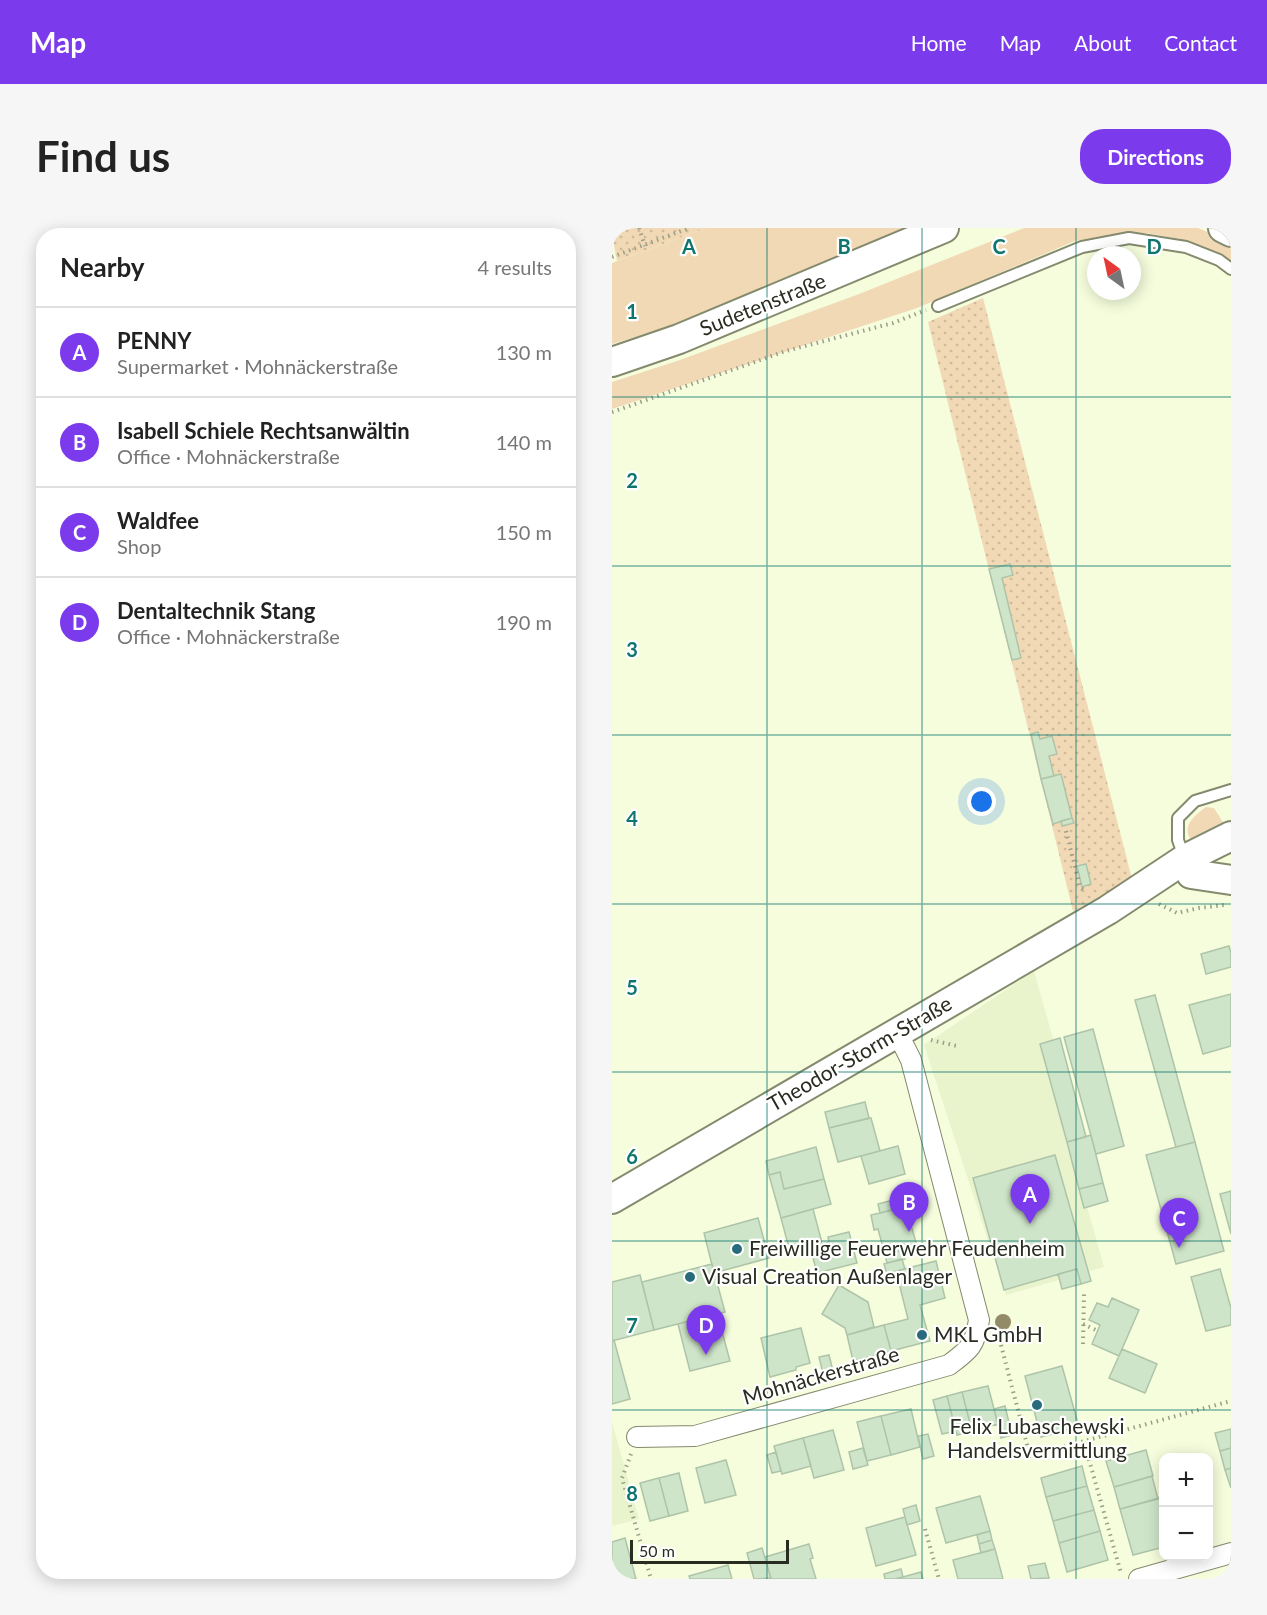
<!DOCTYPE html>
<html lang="en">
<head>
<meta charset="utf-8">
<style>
	:root { --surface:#fff; --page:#f6f6f6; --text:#222; --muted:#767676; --line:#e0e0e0; --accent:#7c3aed }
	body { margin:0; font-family:Lato,sans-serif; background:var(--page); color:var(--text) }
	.controls { position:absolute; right:18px; bottom:18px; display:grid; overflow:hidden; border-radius:12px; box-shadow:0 3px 15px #0003 }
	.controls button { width:54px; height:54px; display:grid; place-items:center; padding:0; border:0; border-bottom:2px solid var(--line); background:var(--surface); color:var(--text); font:30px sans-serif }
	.compass { position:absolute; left:475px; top:18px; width:54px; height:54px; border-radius:50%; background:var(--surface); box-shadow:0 3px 15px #0003; rotate:327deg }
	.scale { position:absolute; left:18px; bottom:15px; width:159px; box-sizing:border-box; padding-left:6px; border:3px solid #292c20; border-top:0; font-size:16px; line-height:21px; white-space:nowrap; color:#292c20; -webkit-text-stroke:4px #fff; paint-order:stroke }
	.you { position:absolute; left:370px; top:574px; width:21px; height:21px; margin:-15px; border:4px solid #fff; border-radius:50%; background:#1a73e8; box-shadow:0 0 0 9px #1a73e833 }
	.badge { display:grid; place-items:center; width:39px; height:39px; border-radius:50%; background:var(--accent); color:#fff; font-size:20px; font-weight:700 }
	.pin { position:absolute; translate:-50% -50px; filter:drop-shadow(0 2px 3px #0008) }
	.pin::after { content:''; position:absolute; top:32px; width:21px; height:18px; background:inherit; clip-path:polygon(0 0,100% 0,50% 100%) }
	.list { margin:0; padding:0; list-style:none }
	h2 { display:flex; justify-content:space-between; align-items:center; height:78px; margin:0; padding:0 24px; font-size:26px }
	h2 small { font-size:20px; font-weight:400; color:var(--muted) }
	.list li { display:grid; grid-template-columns:39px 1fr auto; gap:18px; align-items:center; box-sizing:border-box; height:90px; padding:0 24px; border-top:2px solid var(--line) }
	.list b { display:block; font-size:22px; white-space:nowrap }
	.list p { margin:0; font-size:20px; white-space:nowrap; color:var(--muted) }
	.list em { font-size:20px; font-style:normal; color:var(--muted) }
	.map { position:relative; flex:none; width:619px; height:1351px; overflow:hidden; border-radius:24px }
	header { display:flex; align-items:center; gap:36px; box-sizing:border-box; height:84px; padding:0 30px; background:var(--accent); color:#fff }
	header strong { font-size:28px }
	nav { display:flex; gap:33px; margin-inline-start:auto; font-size:21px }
	.intro { display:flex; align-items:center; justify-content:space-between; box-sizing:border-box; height:144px; padding:0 36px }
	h1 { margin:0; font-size:42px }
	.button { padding:15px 27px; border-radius:24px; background:var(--accent); color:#fff; font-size:21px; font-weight:700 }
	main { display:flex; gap:36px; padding:0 36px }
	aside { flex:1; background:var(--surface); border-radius:24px; box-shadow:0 3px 15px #0003 }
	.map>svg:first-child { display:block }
</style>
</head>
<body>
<header>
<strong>Map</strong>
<nav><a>Home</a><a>Map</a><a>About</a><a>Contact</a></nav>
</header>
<div class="intro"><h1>Find us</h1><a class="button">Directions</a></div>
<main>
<aside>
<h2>Nearby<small>4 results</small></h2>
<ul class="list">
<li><span class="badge">A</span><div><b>PENNY</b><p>Supermarket · Mohnäckerstraße</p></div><em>130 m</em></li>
<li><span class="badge">B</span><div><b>Isabell Schiele Rechtsanwältin</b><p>Office · Mohnäckerstraße</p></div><em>140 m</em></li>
<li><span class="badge">C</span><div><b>Waldfee</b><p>Shop</p></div><em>150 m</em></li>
<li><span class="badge">D</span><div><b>Dentaltechnik Stang</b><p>Office · Mohnäckerstraße</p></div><em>190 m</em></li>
</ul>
</aside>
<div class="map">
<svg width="619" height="1351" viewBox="0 0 619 1351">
	<defs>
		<pattern id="park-dots" width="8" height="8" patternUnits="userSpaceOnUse" patternTransform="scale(1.5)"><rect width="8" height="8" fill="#f2d9b5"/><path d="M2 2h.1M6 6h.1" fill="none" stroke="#d0ba9b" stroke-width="1.8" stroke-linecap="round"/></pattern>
	</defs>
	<rect width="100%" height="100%" fill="#f5fddd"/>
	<path fill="#e9f3cc" d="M422,743L463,889L451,893L492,1039L394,1067L312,817Z
		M0,1194L27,1291L0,1298Z"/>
	<path fill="#f2d9b5" d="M94,0H299L164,59L46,102L0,116V35Z
		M412,0H586L619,14V35L597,22L568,11L534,5H510L463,13L305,80L0,181V154L68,132L247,66Z
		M594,579L602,580L614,599L587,613L579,612C569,598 583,587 594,579Z"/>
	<path fill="url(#park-dots)" d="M0,0H94L5,33L0,7Z
		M371,70L520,651L461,683L316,94Z"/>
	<path fill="#cfe5c9" stroke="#aec4a9" stroke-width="1.5" d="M398,336L401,347L390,350L409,430L400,432L377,341Z
		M426,504L428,511L440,508L445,526L437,528L442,548L429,551L419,506Z
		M449,546L460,590L441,596L429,551Z
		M460,590L462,595L450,598L449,593Z
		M474,636L479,656L470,659L465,638Z
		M617,718L619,725V739L594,746L589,726Z
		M619,766V818L591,826L577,777Z
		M543,767L583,914L564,919L523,772Z
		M481,801L512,918L484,926L452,809Z
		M448,810L474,909L455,914L428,816Z
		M253,874L257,890L217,900L213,884Z
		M259,890L268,923L226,934L217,900Z
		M479,907L491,955L467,961L455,914Z
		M583,914L612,1023L564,1036L534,927Z
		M286,918L293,946L257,956L249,928Z
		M204,919L212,951L172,961L168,944L157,947L154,933Z
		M443,927L479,1053L469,1056L465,1041L392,1062L361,950Z
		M168,944L172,961L212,951L219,976L169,990L157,947Z
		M491,955L496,973L472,980L467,961Z
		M619,963V1006L608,966Z
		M289,970L292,979L268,985L266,976Z
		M292,979L297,998L299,997L305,1018L273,1027L266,1001L262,1002L259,987Z
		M201,981L209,1011L177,1020L169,990Z
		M146,990L157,1030L102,1045L92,1005Z
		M237,1004L245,1035L205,1045L198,1019L217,1014L216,1009Z
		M209,1011L210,1016L198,1019L196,1014Z
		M291,1022L293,1031L275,1035L273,1027Z
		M290,1031L293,1041L275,1046L272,1036Z
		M324,1033L333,1070L308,1077L318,1113L279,1123L272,1097L296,1091L284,1043Z
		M100,1036L113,1084L42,1102L30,1054Z
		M465,1041L469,1056L450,1061L446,1046Z
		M608,1041L619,1080V1097L594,1103L579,1049Z
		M28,1047L42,1102L0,1113V1054Z
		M227,1057L256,1074L262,1099L235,1107L233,1100L210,1086Z
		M500,1070L527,1082L507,1128L480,1116L488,1097L477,1092L485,1075L496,1079Z
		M105,1085L118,1133L78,1143L66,1096Z
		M272,1097L279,1123L241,1133L235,1107Z
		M189,1100L198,1135L184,1139V1142L158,1149L149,1110Z
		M2,1112L18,1171L0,1176V1113Z
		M510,1121L545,1136L533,1165L497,1150Z
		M217,1127L221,1143L211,1145L207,1129Z
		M450,1138L467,1199L429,1209L413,1148Z
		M376,1158L386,1196L360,1203L350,1164Z
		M350,1164L360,1203L345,1207L335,1168Z
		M335,1168L344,1203L330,1206L321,1172Z
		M393,1178L400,1207L389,1210L382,1181Z
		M299,1181L308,1219L279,1227L269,1188Z
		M269,1188L279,1227L255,1233L245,1194Z
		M619,1201V1220L608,1223L603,1205Z
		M221,1202L232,1242L202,1250L191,1210Z
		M316,1206L322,1228L311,1231L306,1208Z
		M191,1210L199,1238L170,1246L162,1218Z
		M251,1220L256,1237L241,1241L237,1224Z
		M619,1220V1240L613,1242L608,1223Z
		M534,1222L541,1248L502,1259L494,1233Z
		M164,1224L169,1243L160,1245L155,1227Z
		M114,1232L124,1267L93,1275L84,1240Z
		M470,1238L475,1258L434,1269L429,1250Z
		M619,1240V1260L613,1242Z
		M67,1245L76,1283L57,1288L47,1250Z
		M540,1248L546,1271L508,1281L502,1259Z
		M47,1250L57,1288L38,1293L28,1255Z
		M475,1258L482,1282L441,1293L434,1269Z
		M368,1268L378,1303L334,1315L324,1280Z
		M547,1270L552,1287V1319L521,1327L508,1281Z
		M304,1277L308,1293L295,1297L291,1281Z
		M482,1282L488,1303L447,1315L441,1293Z
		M293,1289L304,1327L264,1338L254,1300Z
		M378,1303L380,1312L367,1316L365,1307Z
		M488,1303L496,1332L455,1344L447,1315Z
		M13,1310L24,1351H0V1314Z
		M380,1312L383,1321L369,1325L367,1316Z
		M197,1316L201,1330L198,1331L204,1351H159L153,1329Z
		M150,1320L159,1350L142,1351L135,1325Z
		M383,1321L391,1351H346L341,1332Z
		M433,1335L437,1350L419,1351L416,1338Z
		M116,1337L120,1351H78L77,1348Z
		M289,1341L291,1349L283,1351H273L272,1346Z
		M309,1344L311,1351H283L291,1349Z"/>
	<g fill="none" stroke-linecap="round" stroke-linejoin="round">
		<g stroke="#838a6d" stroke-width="14">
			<path id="lane" d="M326,78L470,19L517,10L574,19L607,32L619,41
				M572,629L566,612V590L583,573L619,562"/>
		</g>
		<g stroke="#838a6d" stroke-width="22">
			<path id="street" d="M25,1209L83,1208L337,1137C357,1122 363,1118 367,1092L299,832L285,804
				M527,1351L619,1325"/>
		</g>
		<g stroke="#838a6d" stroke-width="32">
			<path id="secondary" d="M611,0L619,4
				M0,134L67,111L332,0
				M579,646L619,652
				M0,971L496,682L573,631L619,608"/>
		</g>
		<path stroke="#999f88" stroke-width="4" stroke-dasharray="1.5 4.5" stroke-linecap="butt" d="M27,0L33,18
			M0,29L77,0
			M0,184L174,123L281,95L314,82
			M454,603L468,659L473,663
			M547,676L565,685L587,680L612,677
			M319,812L345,818
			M471,1096L486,1103
			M471,1116L472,1065
			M389,1117L418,1228L619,1173
			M472,1214L509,1345
			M19,1226L10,1250L39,1351
			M313,1301L327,1351"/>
		<use href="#lane" stroke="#fff" stroke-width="10"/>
		<use href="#street" stroke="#fff" stroke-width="20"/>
		<use href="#secondary" stroke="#fff" stroke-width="28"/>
	</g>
	<circle fill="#938b67" cx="391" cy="1094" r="8"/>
	<path fill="none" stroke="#0f766e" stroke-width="1.5" stroke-opacity="0.55" d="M155,0V1351M310,0V1351M464,0V1351M0,169H619M0,338H619M0,507H619M0,676H619M0,844H619M0,1013H619M0,1182H619"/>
	<g fill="#296a7d" stroke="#fff" stroke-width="2">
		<circle cx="125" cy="1021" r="6"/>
		<circle cx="78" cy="1049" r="6"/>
		<circle cx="310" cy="1107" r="6"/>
		<circle cx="425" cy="1177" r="6"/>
	</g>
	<g text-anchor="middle" stroke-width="4.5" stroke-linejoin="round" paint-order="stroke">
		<g font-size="21" fill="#292c20" stroke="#fff">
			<text transform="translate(151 77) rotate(-22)" y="7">Sudetenstraße</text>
			<text transform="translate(248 826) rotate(-30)" y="7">Theodor-Storm-Straße</text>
			<text transform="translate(209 1148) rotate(-16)" y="7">Mohnäckerstraße</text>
		</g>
		<g font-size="21" fill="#292c20" stroke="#fff" text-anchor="start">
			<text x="137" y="1028">Freiwillige Feuerwehr Feudenheim</text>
			<text x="90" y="1056">Visual Creation Außenlager</text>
			<text x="322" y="1114">MKL GmbH</text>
			<text x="425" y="1206" text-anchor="middle">Felix Lubaschewski<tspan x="425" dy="24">Handelsvermittlung</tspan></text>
		</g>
	</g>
	<g font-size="20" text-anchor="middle" font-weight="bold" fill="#0f766e" stroke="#fff" stroke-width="4.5" stroke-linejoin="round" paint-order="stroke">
		<text x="77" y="26">A</text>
		<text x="232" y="26">B</text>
		<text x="387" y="26">C</text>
		<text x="542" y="26">D</text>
		<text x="20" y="91">1</text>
		<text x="20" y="260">2</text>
		<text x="20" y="429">3</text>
		<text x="20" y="598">4</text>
		<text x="20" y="767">5</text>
		<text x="20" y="936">6</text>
		<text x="20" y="1105">7</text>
		<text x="20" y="1273">8</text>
	</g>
</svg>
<div class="controls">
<button>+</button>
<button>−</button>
</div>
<svg class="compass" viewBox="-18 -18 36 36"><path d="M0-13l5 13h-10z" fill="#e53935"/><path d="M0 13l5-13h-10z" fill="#767676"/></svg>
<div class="scale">50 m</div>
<div class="you"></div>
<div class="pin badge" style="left:418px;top:996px">A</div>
<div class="pin badge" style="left:297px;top:1004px">B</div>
<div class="pin badge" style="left:567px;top:1020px">C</div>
<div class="pin badge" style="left:94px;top:1127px">D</div>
</div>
</main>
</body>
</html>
